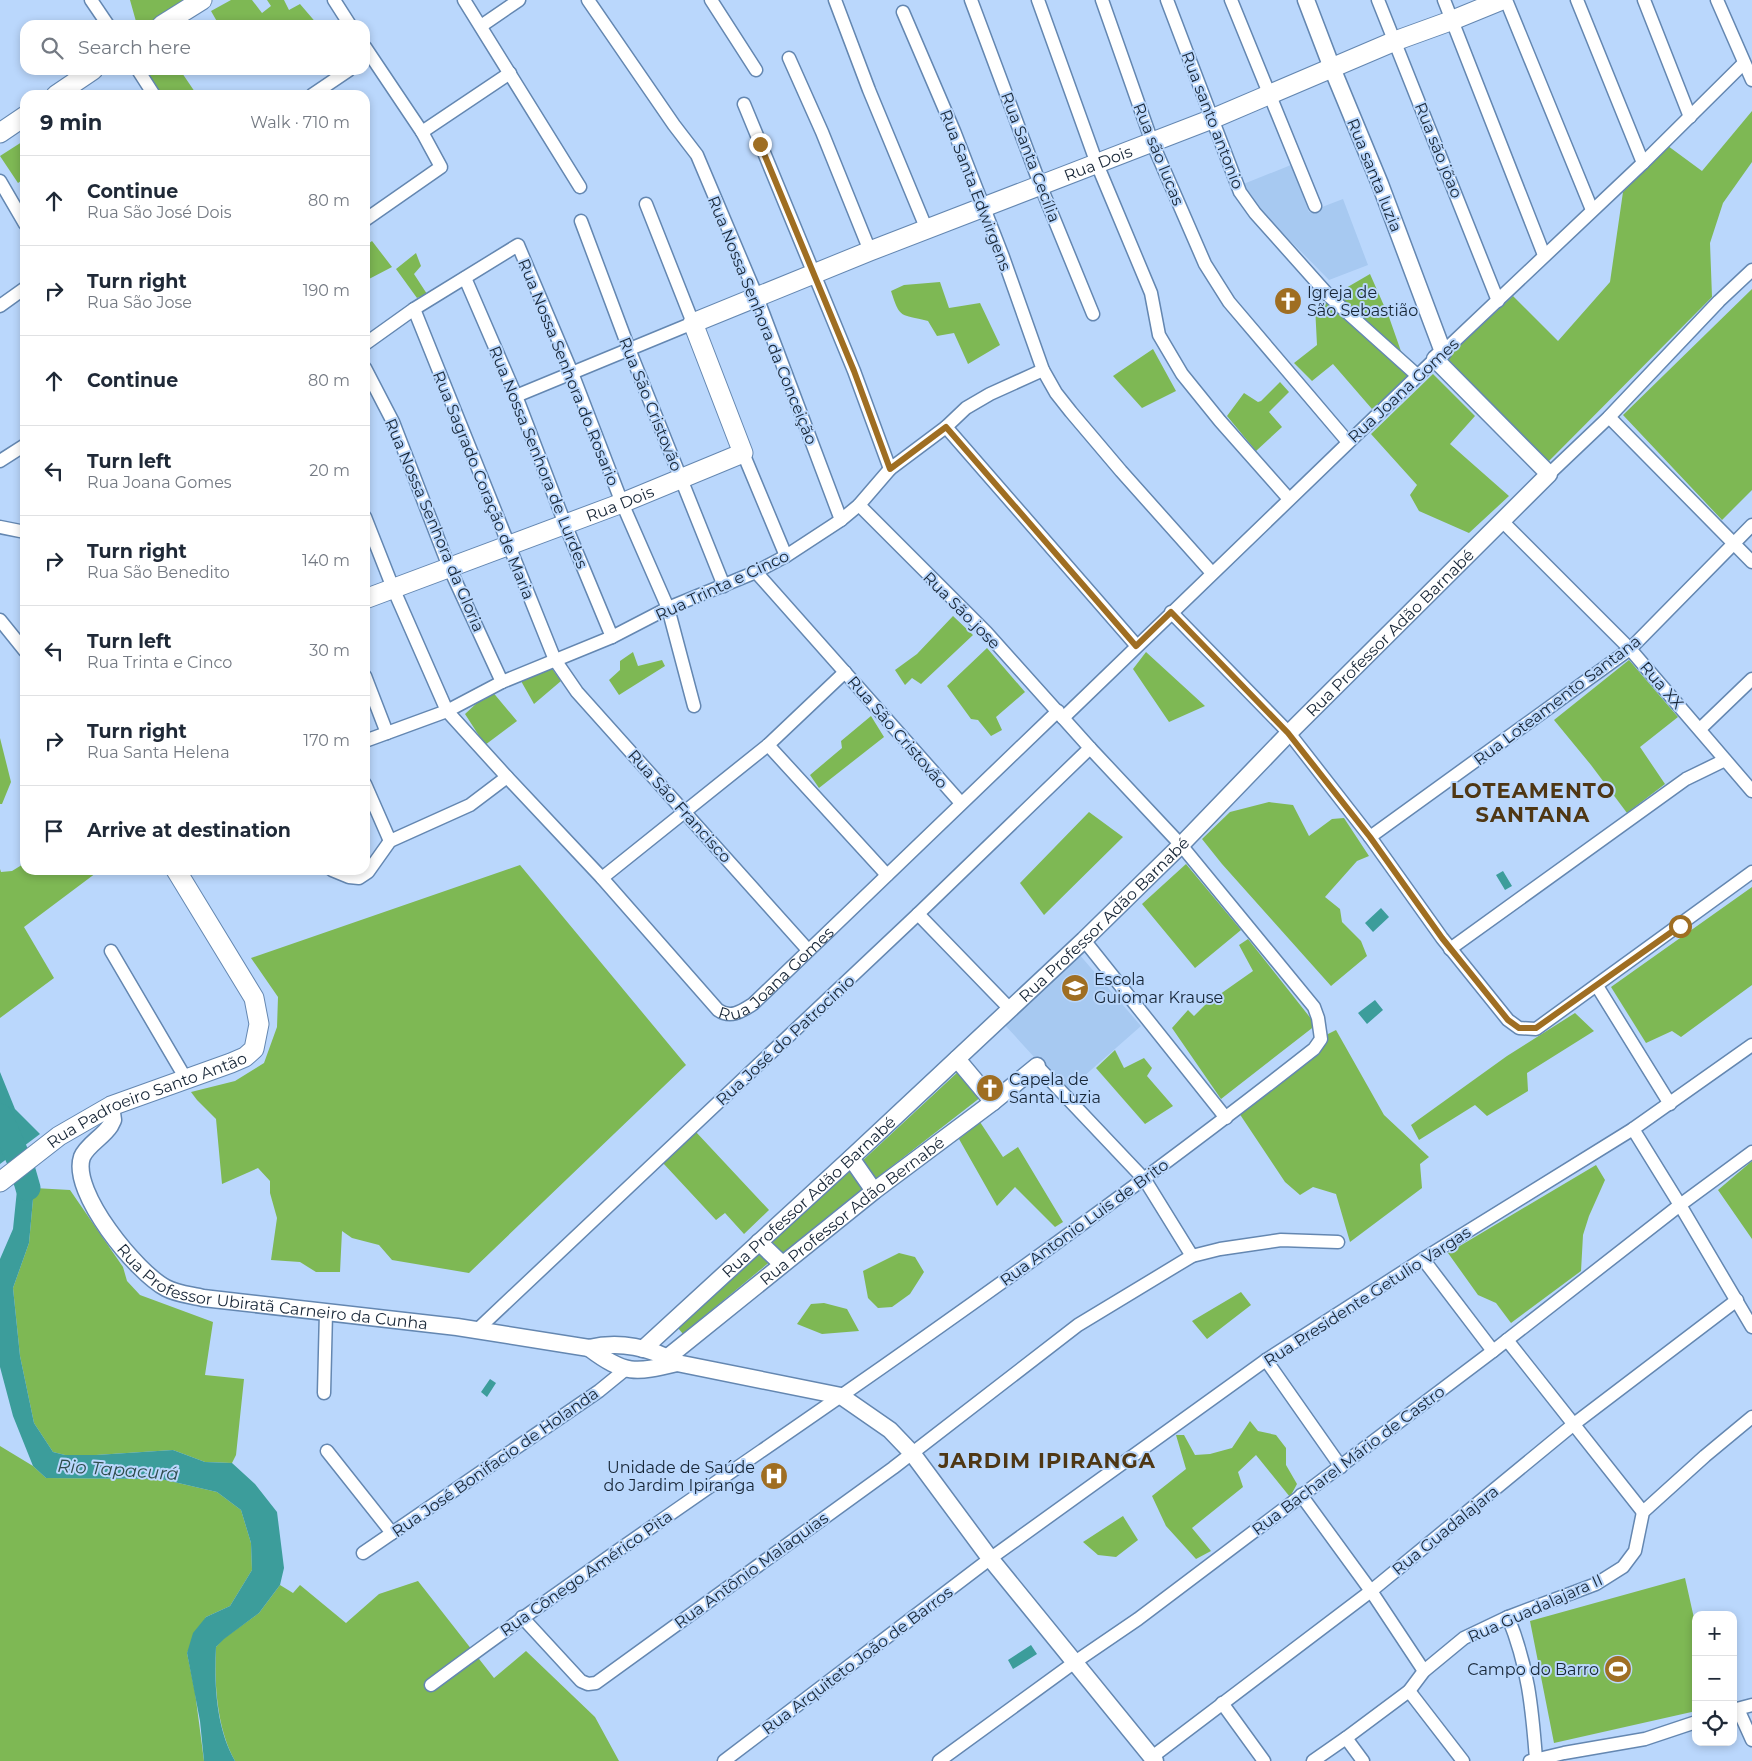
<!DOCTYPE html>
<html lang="en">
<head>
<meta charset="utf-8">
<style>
	:root { --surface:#fff; --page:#f2f2f3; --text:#1f2937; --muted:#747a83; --line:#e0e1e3 }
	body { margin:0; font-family:Montserrat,sans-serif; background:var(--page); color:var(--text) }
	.controls { position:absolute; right:15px; bottom:15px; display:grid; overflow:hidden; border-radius:10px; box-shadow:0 2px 8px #0003 }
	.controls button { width:45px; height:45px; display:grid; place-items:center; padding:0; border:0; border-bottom:1px solid var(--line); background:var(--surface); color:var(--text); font:25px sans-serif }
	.stop { position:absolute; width:15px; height:15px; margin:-11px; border:4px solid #9f6e22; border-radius:50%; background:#fff }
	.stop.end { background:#9f6e22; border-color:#fff; box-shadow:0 1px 5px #0008 }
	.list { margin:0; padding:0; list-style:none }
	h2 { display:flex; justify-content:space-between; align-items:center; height:65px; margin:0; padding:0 20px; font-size:21px }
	h2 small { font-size:16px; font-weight:400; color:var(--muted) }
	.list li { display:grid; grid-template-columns:32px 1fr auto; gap:15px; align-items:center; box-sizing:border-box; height:90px; padding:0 20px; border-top:1px solid var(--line) }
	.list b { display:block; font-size:19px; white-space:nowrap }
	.list p { margin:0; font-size:16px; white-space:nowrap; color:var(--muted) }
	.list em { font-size:16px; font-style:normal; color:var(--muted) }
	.icon { flex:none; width:28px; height:28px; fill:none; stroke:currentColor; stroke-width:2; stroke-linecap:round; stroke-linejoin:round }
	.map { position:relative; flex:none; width:1752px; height:1761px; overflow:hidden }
	.search { position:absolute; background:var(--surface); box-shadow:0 2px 8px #0003; left:20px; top:20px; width:350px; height:55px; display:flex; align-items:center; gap:12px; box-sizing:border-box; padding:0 18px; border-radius:15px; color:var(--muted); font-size:19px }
	.panel { position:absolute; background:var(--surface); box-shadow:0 2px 8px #0003; left:20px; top:90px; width:350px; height:785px; border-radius:15px }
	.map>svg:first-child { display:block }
</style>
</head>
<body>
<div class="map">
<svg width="1752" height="1761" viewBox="0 0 1752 1761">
	<rect width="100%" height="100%" fill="#bad7fc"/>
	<path fill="#a7c9f1" d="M1291,165L1309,212L1343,199L1368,265L1329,280L1258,208L1241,185Z
		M1078,953L1141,1026L1066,1092L1004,1024Z"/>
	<path fill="#7eb854" d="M130,0H190L152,25H137Z
		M231,0H252L262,13L271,6L267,0H284L289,10L300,4L318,25H219L211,11Z
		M144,70H180L197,95H159Z
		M1752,111V162L1723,203L1710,243L1712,297L1546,464L1444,360L1513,296L1558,341L1610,282L1623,192L1668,146L1702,171Z
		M25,140V178L18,183L0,156Z
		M372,241L392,267L369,279L365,269V246Z
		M416,253L421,266L414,274L427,294L417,298L396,269Z
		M1370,274L1389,317L1410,377L1372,409L1333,364L1312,381L1294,363L1317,345L1315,306Z
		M940,282L949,308L980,303L1000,345L968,364L954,333L937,336L928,321C900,314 900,319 891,291L904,285Z
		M1752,289V490L1722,520L1623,415Z
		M1153,349L1176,391L1142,408L1113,376Z
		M1433,374L1475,416L1450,444L1509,496L1469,533L1419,511L1410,495L1417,485L1371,434Z
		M1280,382L1289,392L1269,412L1282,427L1256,451L1227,416L1244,393L1258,402L1261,401Z
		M953,616L973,635L921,684L912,678L905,685L895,670L917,654Z
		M987,648L1025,692L996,717L1002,730L991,736L978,720L971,719L947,686Z
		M633,652L638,666L662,660L665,666L619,695L609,680L620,670V661Z
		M1146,652L1205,706L1169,722L1133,669Z
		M1629,660L1678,717L1640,747L1665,784L1627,813L1591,765L1554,720Z
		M550,666L561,681L534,704L521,681Z
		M491,690L517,721L485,745L465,714Z
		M871,716L884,737L819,788L810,775L842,748L841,741Z
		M0,738L11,782L2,804H0Z
		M1269,802L1293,805L1309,836L1332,819L1344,818L1369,856L1357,861L1325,897L1340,909L1342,922L1361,941L1367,956L1331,986L1222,864L1202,839L1230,812Z
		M1089,812L1123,837L1044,915L1020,883Z
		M25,863V870H100L24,927L54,978L0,1018V869L1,872L12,871Z
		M1186,864L1241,930L1195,968L1142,904Z
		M520,865L686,1065L469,1273L392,1260L379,1245L352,1238L342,1231L340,1272H316L300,1262L271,1260L277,1218L270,1193V1181L258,1168L222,1184L216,1119L197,1100L191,1092L235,1081L264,1063L277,1027L278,997L251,958Z
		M1752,887V985L1681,1037L1672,1031L1646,1043L1611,987Z
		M1248,939L1316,1025L1221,1099L1172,1028L1188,1010L1194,1016L1206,1004L1253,971L1239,945Z
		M1575,1013L1594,1031L1527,1073L1528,1091L1487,1116L1475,1105L1419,1140L1411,1125L1507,1056Z
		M1336,1030L1384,1115L1429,1157L1420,1164L1422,1188L1350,1242L1336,1194L1313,1187L1300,1195L1285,1182L1235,1107L1328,1034Z
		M1115,1050L1124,1068L1144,1058L1152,1068L1147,1076L1173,1106L1145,1124L1096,1068Z
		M960,1070L981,1097L873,1181L860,1163Z
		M980,1122L1003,1157L1018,1147L1063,1222L1055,1227L1015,1187L997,1206L959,1139Z
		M696,1132L769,1210L744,1234L725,1213L716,1220L663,1163Z
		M1752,1161V1239L1718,1190Z
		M1596,1165L1605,1180L1589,1216L1583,1235L1581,1271L1511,1323L1496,1303L1478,1295L1448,1253Z
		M852,1167L867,1188L781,1258L769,1244Z
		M34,1188L70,1190L123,1267L127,1281L140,1295L213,1322L205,1375L244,1379L236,1455L232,1463L205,1462L173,1450L96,1455H65L53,1452L34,1423L20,1356L13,1288L29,1243Z
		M761,1249L772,1260L683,1334L678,1328Z
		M899,1253L915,1257L924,1272L910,1294L892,1307L878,1308L868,1298L863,1271Z
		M1241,1292L1251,1305L1207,1339L1192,1321Z
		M824,1303L847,1309L859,1331L822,1334L797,1324L811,1304Z
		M1250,1421L1258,1431L1276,1435L1286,1448V1465L1297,1484L1290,1497L1256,1455L1238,1472L1243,1487L1192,1528L1211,1551L1196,1559L1166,1526L1152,1496L1186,1469L1176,1435H1184L1195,1455L1210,1454L1232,1448Z
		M0,1446L33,1466L46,1478L161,1479L217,1492L241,1510L251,1543L252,1570L230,1606L206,1617L187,1653L195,1692L204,1761H0Z
		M1123,1516L1138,1540L1116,1557L1098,1555L1083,1542Z
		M1685,1578L1696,1627V1711L1554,1743L1530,1621Z
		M418,1581L494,1678L526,1651L595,1717L619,1761H235C217,1729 214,1684 216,1647L223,1639L259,1613L280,1585L293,1593L300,1585L346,1623L379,1594Z"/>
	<path fill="#3c9d9b" d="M1503,871L1512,886L1505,890L1496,875Z
		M1381,908L1389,917L1373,932L1365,923Z
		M1375,1000L1383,1010L1367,1024L1358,1013Z
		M0,1072L15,1109L40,1134L0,1164Z
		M29,1167L34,1188L29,1243L13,1288L20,1356L34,1423L53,1452L65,1455H96L173,1450L205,1462L232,1463L255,1484L277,1512L284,1568L280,1585L259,1613L224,1639L216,1647C214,1684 216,1728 235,1761H204L200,1721L187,1653L193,1633L206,1617L230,1606L252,1570L251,1543L241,1510L217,1492L161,1479L46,1478L33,1466L13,1416L0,1367V1259L13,1229L17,1190L12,1181Z
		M490,1379L496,1383L487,1397L481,1392Z
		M1031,1645L1037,1654L1013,1669L1008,1660Z"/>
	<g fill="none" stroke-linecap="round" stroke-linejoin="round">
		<path stroke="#3c9d9b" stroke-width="25" d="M0,1116L22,1167L28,1188"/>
		<g stroke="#6487b1" stroke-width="15">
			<g id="minor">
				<path d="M91,0L108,25"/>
				<path d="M334,0L350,25"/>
				<path d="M464,0L580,187"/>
				<path d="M588,0L674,125L697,155L757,297L841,520"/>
				<path d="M711,0L756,70"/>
				<path d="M835,0L869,90L927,230"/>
				<path d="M971,0L1041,187L1093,314"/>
				<path d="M1038,0L1097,164L1151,293L1159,335L1182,374L1220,421L1289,499"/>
				<path d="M1102,0L1152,142L1205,264L1229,302L1348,442"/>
				<path d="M1167,0L1240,192L1255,213L1330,297L1418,376"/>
				<path d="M1231,0L1315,206"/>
				<path d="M1378,0L1498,301"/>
				<path d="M1444,0L1544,255"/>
				<path d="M1506,0L1592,210"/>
				<path d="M1577,0L1643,163"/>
				<path d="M1644,0L1690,117"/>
				<path d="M1717,0L1752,80"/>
				<path d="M903,12L954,131L1003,257L1043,370L1056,393L1071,412L1121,471L1212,573"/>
				<path d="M481,26L519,0"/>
				<path d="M365,47L422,132L510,73"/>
				<path d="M789,58L822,132L870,251"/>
				<path d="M138,70L154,95"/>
				<path d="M312,95L349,70"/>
				<path d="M744,104L854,371L890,469"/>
				<path d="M0,181L25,224"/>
				<path d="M365,220L441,167L422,132"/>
				<path d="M581,221L629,349L724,586"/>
				<path d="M465,278L516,396L565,524L612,637"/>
				<path d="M0,306L25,288"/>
				<path d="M414,309L555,660L577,692L808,950"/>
				<path d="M365,344L414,309L518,245L572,373L622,503L668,608L694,706"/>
				<path d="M1443,352L1643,163L1744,63"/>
				<path d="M365,368L393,422L449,567L502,682"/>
				<path d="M516,396L693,323L646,204"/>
				<path d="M1609,417L1752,562"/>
				<path d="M946,427L1136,645"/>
				<path d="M743,453L786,556"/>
				<path d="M0,461L25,445"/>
				<path d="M1549,474L1609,417L1719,301L1752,270"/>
				<path id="s1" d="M365,517L393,588L447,711L507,777L602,878L718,1010C731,1019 742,1011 753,1004L1058,711"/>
				<path d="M1502,521L1630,649L1752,791"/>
				<path d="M0,527L25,532"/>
				<path d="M756,572L961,803"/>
				<path d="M1171,612L1289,733L1370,837L1442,938L1508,1020L1519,1028L1536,1029L1752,872"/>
				<path d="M0,620L25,651"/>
				<path d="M365,676L387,733"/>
				<path d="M1063,718L1435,359"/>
				<path d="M1700,729L1752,679"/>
				<path d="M365,741L447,711L502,682L612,637L668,608L756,572L786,556L841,520L859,505L890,469L946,427L966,408L990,394L1043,370"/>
				<path d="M768,745L887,875"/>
				<path d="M365,784L390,841"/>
				<path d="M1370,837L1630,649L1752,525"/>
				<path d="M332,870L349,877L359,878L368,872L390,841L470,805L507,777"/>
				<path d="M602,878L768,745L845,672"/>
				<path d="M918,914L1010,1009"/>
				<path d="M1084,940L1226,1118"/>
				<path d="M1450,949L1686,779L1725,760"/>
				<path d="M111,951L186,1079"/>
				<path d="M1597,986L1670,1104"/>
				<path d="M1037,1066L1145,1180L1192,1256"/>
				<path d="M1633,1129L1680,1205L1752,1327"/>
				<path d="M1423,1259L1493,1351"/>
				<path d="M477,1330L918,914L1090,748"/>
				<path d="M1507,1340L1643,1512"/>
				<path d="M1266,1360L1341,1467"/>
				<path d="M324,1393L326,1312"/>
				<path d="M327,1451L392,1533"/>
				<path d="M1301,1495L1371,1591L1424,1671"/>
				<path d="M363,1553L599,1391L626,1369"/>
				<path d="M522,1617L581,1681L588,1684L596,1683L893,1468L1078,1325L1192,1256L1220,1249L1281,1240L1338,1242"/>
				<path d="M1508,1617C1528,1666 1532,1707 1536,1759"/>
				<path d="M431,1685C564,1586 701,1493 838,1398C999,1286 1159,1171 1314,1049L1321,1039L1318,1018L1314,1007L1181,845L1090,748L986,632L859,505"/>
				<path d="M1409,1691L1463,1761"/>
				<path d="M1222,1703L1264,1761"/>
				<path d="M1738,1709L1752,1740"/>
				<path d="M1733,1710L1752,1705"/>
				<path d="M1346,1738L1363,1761"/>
				<path d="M1152,1757L1371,1591L1574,1424L1737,1300"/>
				<path d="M724,1761L991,1558L1266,1360L1423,1259L1633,1129L1752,1045"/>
				<path d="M939,1761L1075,1662L1138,1619L1493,1351L1680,1205L1752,1152"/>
				<path d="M1313,1761L1346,1738L1409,1691L1424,1671L1464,1638L1508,1617L1596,1584L1623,1567L1635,1551L1643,1512L1705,1456L1752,1417"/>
				<path d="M1530,1761L1564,1753L1645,1739L1696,1722"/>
			</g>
		</g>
		<g stroke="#6487b1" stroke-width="19">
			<g id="tertiary">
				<path d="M957,1059L993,1102"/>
				<path id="s2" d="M111,1106L113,1120L110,1126C103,1137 87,1145 82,1157C70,1192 137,1273 166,1288C177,1294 191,1295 203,1298L457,1327L589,1348C619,1341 651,1347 677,1363L841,1396L890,1430L912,1453L989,1557L1155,1761"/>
				<path d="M851,1158L874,1191"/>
				<path d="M759,1242L782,1264"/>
				<path d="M589,1348C625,1375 635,1373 677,1363"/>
				<path id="s3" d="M643,1349L851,1158L1084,940L1181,845L1289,733L1549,474L1435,359L1443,352L1380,184L1332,68L1306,0"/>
				<path id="s4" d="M668,1357L874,1191L993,1102L1037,1066"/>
			</g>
		</g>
		<g stroke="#6487b1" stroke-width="21">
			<g id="secondary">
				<path d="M162,25L202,0"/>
				<path d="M56,95L93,70"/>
				<path d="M0,133L25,116"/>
				<path id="s5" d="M365,599L622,503L743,453L693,323L870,251L1212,119L1395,41L1453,20L1502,0"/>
				<path id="s6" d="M0,1182L59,1136L111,1106L231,1063L245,1057L254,1049L259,1024L254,998L176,870"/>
			</g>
		</g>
		<use href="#minor" stroke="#fff" stroke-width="12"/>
		<use href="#tertiary" stroke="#fff" stroke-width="16"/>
		<use href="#secondary" stroke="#fff" stroke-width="19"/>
	</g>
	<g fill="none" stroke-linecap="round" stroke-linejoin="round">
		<path stroke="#9f6e22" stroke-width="6" d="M760,144L854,371L890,469L946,427L1136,646L1171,612L1288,733L1370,837L1442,938L1508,1020L1519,1028H1536L1680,926"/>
	</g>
	<defs>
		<g id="church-disc" transform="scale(1.4375)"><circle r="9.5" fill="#9f6e22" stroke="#bad7fc"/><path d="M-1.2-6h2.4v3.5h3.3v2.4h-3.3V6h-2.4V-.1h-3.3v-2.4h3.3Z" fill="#fff"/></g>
		<g id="school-disc" transform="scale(1.4375)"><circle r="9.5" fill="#9f6e22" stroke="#bad7fc"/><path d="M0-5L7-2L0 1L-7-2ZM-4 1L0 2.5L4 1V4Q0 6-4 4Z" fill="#fff"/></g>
		<g id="hospital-disc" transform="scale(1.4375)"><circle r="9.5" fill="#9f6e22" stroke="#bad7fc"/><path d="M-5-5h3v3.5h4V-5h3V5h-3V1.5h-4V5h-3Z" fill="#fff"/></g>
		<g id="stadium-disc" transform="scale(1.4375)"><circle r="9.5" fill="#9f6e22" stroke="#bad7fc"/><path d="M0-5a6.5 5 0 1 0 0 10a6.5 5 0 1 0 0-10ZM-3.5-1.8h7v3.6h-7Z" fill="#fff"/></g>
	</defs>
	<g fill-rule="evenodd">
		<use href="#church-disc" x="1288" y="301"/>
		<use href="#school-disc" x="1075" y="988"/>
		<use href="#church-disc" x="990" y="1088"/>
		<use href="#hospital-disc" x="774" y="1476"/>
		<use href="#stadium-disc" x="1618" y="1669"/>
	</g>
	<g text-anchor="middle" stroke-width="4" stroke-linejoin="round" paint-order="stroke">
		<g font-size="16" fill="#172637" stroke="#bad7fc">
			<text transform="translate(1213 120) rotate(69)" y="6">Rua santo antonio</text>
			<text transform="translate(1439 150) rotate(68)" y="6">Rua são jõao</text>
			<text transform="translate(1159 154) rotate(68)" y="6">Rua são lucas</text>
			<text transform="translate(1031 157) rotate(69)" y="6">Rua Santa Cecília</text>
			<text dy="6" stroke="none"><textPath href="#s5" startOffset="980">Rua Dois</textPath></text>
			<text transform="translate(1375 175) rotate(68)" y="6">Rua santa luzia</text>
			<text transform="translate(976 190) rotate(69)" y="6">Rua Santa Edwirgens</text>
			<text transform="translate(763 320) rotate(68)" y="6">Rua Nossa Senhora da Conceição</text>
			<text transform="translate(569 372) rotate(68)" y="6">Rua Nossa Senhora do Rosario</text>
			<text transform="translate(1403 390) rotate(-43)" y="6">Rua Joana Gomes</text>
			<text transform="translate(651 404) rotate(68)" y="6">Rua São Cristovão</text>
			<text transform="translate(539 457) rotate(68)" y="6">Rua Nossa Senhora de Lurdes</text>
			<text transform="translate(484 485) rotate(68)" y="6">Rua Sagrado Coração de Maria</text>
			<text dy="6" stroke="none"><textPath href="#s5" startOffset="272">Rua Dois</textPath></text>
			<text transform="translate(435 525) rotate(67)" y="6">Rua Nossa Senhora da Gloria</text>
			<text transform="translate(722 585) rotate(-25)" y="6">Rua Trinta e Cinco</text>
			<text transform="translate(962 610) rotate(45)" y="6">Rua São jose</text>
			<text dy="6" stroke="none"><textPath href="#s3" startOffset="1035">Rua Professor Adão Barnabé</textPath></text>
			<text transform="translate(1662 685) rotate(49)" y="6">Rua XX</text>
			<text transform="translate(1557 700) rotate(-37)" y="6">Rua Loteamento Santana</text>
			<text transform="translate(898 732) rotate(49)" y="6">Rua São Cristovão</text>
			<text transform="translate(680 806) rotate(48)" y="6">Rua São Francisco</text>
			<text dy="6" stroke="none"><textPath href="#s3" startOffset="630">Rua Professor Adão Barnabé</textPath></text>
			<text dy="6" stroke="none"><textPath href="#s1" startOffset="688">Rua Joana Gomes</textPath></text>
			<text transform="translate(785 1040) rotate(-43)" y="6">Rua José do Patrocinio</text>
			<text dy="6" stroke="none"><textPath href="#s6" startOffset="170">Rua Padroeiro Santo Antão</textPath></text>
			<text dy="6" stroke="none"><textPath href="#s3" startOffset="225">Rua Professor Adão Barnabé</textPath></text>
			<text dy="6" stroke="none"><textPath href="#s4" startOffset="235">Rua Professor Adão Bernabé</textPath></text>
			<text transform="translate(1084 1222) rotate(-36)" y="6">Rua Antonio Luis de Brito</text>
			<text dy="6" stroke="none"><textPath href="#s2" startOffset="326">Rua Professor Ubiratã Carneiro da Cunha</textPath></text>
			<text transform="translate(1367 1296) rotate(-33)" y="6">Rua Presidente Getulio Vargas</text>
			<text transform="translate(1348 1460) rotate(-37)" y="6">Rua Bacharel Mário de Castro</text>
			<text transform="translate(495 1462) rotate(-35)" y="6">Rua José Bonifacio de Holanda</text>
			<text transform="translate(1445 1530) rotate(-39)" y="6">Rua Guadalajara</text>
			<text transform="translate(751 1570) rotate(-36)" y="6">Rua Antônio Malaquias</text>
			<text transform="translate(586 1573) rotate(-35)" y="6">Rua Cônego Américo Pita</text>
			<text transform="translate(1535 1608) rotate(-24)" y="6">Rua Guadalajara II</text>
			<text transform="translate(857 1660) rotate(-37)" y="6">Rua Arquiteto João de Barros</text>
		</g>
		<g font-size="16" fill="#172637" stroke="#bad7fc" text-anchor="start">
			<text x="1307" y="298">Igreja de<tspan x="1307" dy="18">São Sebastião</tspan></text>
			<text x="1094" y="985">Escola<tspan x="1094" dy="18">Guiomar Krause</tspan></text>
			<text x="1009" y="1085">Capela de<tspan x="1009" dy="18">Santa Luzia</tspan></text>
			<text x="755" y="1473" text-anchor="end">Unidade de Saúde<tspan x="755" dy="18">do Jardim Ipiranga</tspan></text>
			<text x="1599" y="1675" text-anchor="end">Campo do Barro</text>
		</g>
		<g font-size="18" font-style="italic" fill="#2f4d4c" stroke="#bad7fc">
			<text transform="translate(118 1470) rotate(4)" y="6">Rio Tapacurá</text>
		</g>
		<g font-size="21" font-weight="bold" letter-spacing="1" fill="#4f3714" stroke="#bad7fc">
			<text x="1533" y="798">LOTEAMENTO<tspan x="1533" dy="24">SANTANA</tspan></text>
			<text x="1047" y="1468">JARDIM IPIRANGA</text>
		</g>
	</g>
</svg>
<div class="controls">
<button>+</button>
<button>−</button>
<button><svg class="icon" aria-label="locate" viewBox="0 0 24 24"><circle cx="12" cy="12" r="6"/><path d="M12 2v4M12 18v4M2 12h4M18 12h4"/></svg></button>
</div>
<div class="stop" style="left:1680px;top:926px"></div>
<div class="stop end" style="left:760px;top:144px"></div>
<div class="search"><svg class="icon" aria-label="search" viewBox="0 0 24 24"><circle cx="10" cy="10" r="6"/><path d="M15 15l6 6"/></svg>Search here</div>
<section class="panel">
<h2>9 min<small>Walk · 710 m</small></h2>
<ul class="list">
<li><svg class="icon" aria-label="ahead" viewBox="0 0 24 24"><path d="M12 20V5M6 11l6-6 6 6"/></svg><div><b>Continue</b><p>Rua São José Dois</p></div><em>80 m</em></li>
<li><svg class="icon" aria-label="right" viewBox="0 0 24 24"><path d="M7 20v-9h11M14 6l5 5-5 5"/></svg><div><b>Turn right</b><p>Rua São Jose</p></div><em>190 m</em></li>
<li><svg class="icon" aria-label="ahead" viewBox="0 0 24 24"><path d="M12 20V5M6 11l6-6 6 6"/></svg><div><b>Continue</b></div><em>80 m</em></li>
<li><svg class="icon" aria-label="left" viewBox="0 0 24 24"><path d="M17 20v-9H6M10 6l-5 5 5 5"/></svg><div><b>Turn left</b><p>Rua Joana Gomes</p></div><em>20 m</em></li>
<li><svg class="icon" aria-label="right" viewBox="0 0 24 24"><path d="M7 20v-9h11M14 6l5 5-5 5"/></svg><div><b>Turn right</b><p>Rua São Benedito</p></div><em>140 m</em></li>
<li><svg class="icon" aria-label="left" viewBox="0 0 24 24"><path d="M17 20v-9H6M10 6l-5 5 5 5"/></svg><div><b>Turn left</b><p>Rua Trinta e Cinco</p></div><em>30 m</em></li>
<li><svg class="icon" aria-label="right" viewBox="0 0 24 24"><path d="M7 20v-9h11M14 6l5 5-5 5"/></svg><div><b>Turn right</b><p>Rua Santa Helena</p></div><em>170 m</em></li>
<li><svg class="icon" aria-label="arrive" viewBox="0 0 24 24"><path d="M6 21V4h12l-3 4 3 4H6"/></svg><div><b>Arrive at destination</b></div></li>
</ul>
</section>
</div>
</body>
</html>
